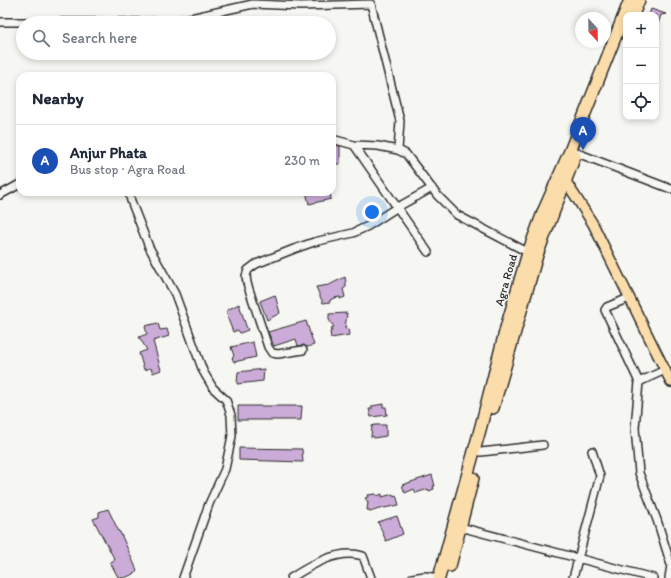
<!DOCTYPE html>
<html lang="en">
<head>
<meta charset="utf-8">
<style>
	:root { --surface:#fff; --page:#f6f6f7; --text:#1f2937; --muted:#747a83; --line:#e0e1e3; --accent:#ea580c }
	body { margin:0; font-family:Itim,sans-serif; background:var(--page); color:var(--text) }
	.controls { position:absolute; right:12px; top:12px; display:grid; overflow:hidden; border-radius:8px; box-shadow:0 2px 6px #0003 }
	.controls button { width:36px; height:36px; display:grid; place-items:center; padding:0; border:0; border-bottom:1px solid var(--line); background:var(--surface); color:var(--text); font:20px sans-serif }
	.compass { position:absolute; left:575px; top:12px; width:36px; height:36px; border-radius:50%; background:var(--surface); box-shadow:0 2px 6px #0003; rotate:158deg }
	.you { position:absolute; left:372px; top:212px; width:14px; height:14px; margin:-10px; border:3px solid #fff; border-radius:50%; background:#1a73e8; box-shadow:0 0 0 6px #1a73e833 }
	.badge { display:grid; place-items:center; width:26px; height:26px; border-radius:50%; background:var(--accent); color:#fff; font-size:13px; font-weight:700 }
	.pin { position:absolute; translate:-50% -33px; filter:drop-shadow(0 1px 2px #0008) }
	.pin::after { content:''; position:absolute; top:21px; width:14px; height:12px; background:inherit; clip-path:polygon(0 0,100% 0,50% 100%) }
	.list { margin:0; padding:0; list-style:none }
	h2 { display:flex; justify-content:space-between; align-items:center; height:52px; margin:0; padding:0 16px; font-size:17px }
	h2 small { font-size:13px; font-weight:400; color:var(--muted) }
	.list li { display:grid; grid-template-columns:26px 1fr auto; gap:12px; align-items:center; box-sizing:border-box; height:72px; padding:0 16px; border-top:1px solid var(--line) }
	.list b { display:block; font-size:15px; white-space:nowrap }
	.list p { margin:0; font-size:13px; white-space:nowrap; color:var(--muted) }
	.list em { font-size:13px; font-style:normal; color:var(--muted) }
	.icon { flex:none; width:22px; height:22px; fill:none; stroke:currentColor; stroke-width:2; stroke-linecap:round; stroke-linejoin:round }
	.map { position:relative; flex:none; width:671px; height:578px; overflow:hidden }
	.search { position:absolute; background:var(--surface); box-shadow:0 2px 6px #0003; left:16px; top:16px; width:320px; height:44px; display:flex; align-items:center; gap:10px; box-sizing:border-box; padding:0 14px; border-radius:22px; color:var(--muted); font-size:15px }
	.panel { position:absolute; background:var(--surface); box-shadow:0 2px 6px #0003; left:16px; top:72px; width:320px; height:124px; border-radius:12px }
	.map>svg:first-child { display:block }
</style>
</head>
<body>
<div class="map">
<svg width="671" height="578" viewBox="0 0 671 578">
	<rect width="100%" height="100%" fill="#f6f6f2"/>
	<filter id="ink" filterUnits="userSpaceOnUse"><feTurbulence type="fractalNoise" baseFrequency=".025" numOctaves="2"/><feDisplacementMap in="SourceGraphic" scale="8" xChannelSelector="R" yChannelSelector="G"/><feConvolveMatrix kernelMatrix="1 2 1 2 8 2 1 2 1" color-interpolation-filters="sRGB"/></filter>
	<g filter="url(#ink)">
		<path fill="#cbacd8" stroke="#2b2b2b" d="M651,9L666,14L661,15L657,27L656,15H649Z
			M332,144L340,146V164H332Z
			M306,192H330L331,199L309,204Z
			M345,277L346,283V287L343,289L345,297L340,299V297L334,298L330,300V302L323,303L316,287L329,285Z
			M275,295L280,313L267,320L260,301Z
			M239,304L246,326L248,330L240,333L238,330L233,332L228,319L227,310Z
			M347,313L345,329L348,328L349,335L331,338L330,332L332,331L331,328L334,327L329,320V314Z
			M306,321L314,345L307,347L304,345L298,346L296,339L274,346L268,332Z
			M158,323L160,330L167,329L169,336L153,341L161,370L153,373L151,368L144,370L139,353L147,350L139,337L147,334L145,326Z
			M253,342L256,357L234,362L232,358L234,356L231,347Z
			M264,369L263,381L237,384L238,372Z
			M383,404V407H386L387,415L371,417L369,409H372V406Z
			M238,406H302L301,420H238Z
			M375,425H386V436L374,438L373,436L371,437L372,426Z
			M239,448L302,449L303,462L239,460Z
			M432,475L435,486H433L434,489L429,491L428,489L416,493L414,489L405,493L402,485Z
			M376,494L377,496L382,494V497L393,494V496L396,495L399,505L379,509L370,512V510H367L368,502L365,498L368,497L367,495Z
			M108,509L119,532H120L137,570L134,574L124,578L118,577L110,562L115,560L93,519L99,517V512Z
			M397,516L403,534L386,541L378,522Z"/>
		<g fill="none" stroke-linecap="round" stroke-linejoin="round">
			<g stroke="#2b2b2b" stroke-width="10">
				<path id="minor" d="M0,22H142L177,21L253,4L301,6L371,4L400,121L398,150
					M332,139L354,145L378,146L398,150L406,154L437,195L457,215L531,254
					M354,145L428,252
					M572,151L671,189
					M129,192L131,201L149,247L175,294L203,371L213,388L226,400L231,415L232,436L225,469L209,504L183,578
					M0,195L20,184
					M629,298L607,307L605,310L639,382
					M303,350L278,354L272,353L268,347L247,283L246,276L248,270L256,264L294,249L314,242L353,233L368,226L396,208L432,188
					M665,370L639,382L635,428L639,473L657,520L671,565L669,578
					M481,452L543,445
					M460,527L653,578
					M291,578C311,565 339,548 363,556L371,578
					M412,578L425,576L439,578
					M573,578L600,476L592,451"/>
			</g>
			<g stroke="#2b2b2b" stroke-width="12">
				<path id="major" d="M562,177L565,180L593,224L671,382"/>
			</g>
			<g stroke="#2b2b2b" stroke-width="14">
				<path id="highway" d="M633,15L639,0
					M493,408L537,255L575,156
					M450,566L473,478
					M439,578L481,426L506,328L528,253L544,210L570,151L630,0"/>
			</g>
			<use href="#minor" stroke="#f6f6f2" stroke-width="7"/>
			<use href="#major" stroke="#fbddab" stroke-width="9"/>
			<use href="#highway" stroke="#fbddab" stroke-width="11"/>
		</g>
	</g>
	<g text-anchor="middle" stroke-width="3" stroke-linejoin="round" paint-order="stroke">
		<g font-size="12" fill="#2b2b2b" stroke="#f6f6f2">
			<text transform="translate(506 280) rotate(-74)" y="4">Agra Road</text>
		</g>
	</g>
</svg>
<div class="controls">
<button>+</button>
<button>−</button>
<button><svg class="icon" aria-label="locate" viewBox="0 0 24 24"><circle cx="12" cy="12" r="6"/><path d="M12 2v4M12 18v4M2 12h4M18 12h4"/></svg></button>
</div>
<svg class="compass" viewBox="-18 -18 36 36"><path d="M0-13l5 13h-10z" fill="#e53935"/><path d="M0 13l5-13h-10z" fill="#747a83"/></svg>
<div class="you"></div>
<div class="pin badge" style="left:583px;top:150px;background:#1a4fb4">A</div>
<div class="search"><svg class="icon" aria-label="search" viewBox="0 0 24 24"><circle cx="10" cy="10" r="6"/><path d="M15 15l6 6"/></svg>Search here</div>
<section class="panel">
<h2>Nearby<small></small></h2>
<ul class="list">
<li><span class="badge" style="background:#1a4fb4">A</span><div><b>Anjur Phata</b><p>Bus stop · Agra Road</p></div><em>230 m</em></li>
</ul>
</section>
</div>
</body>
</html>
